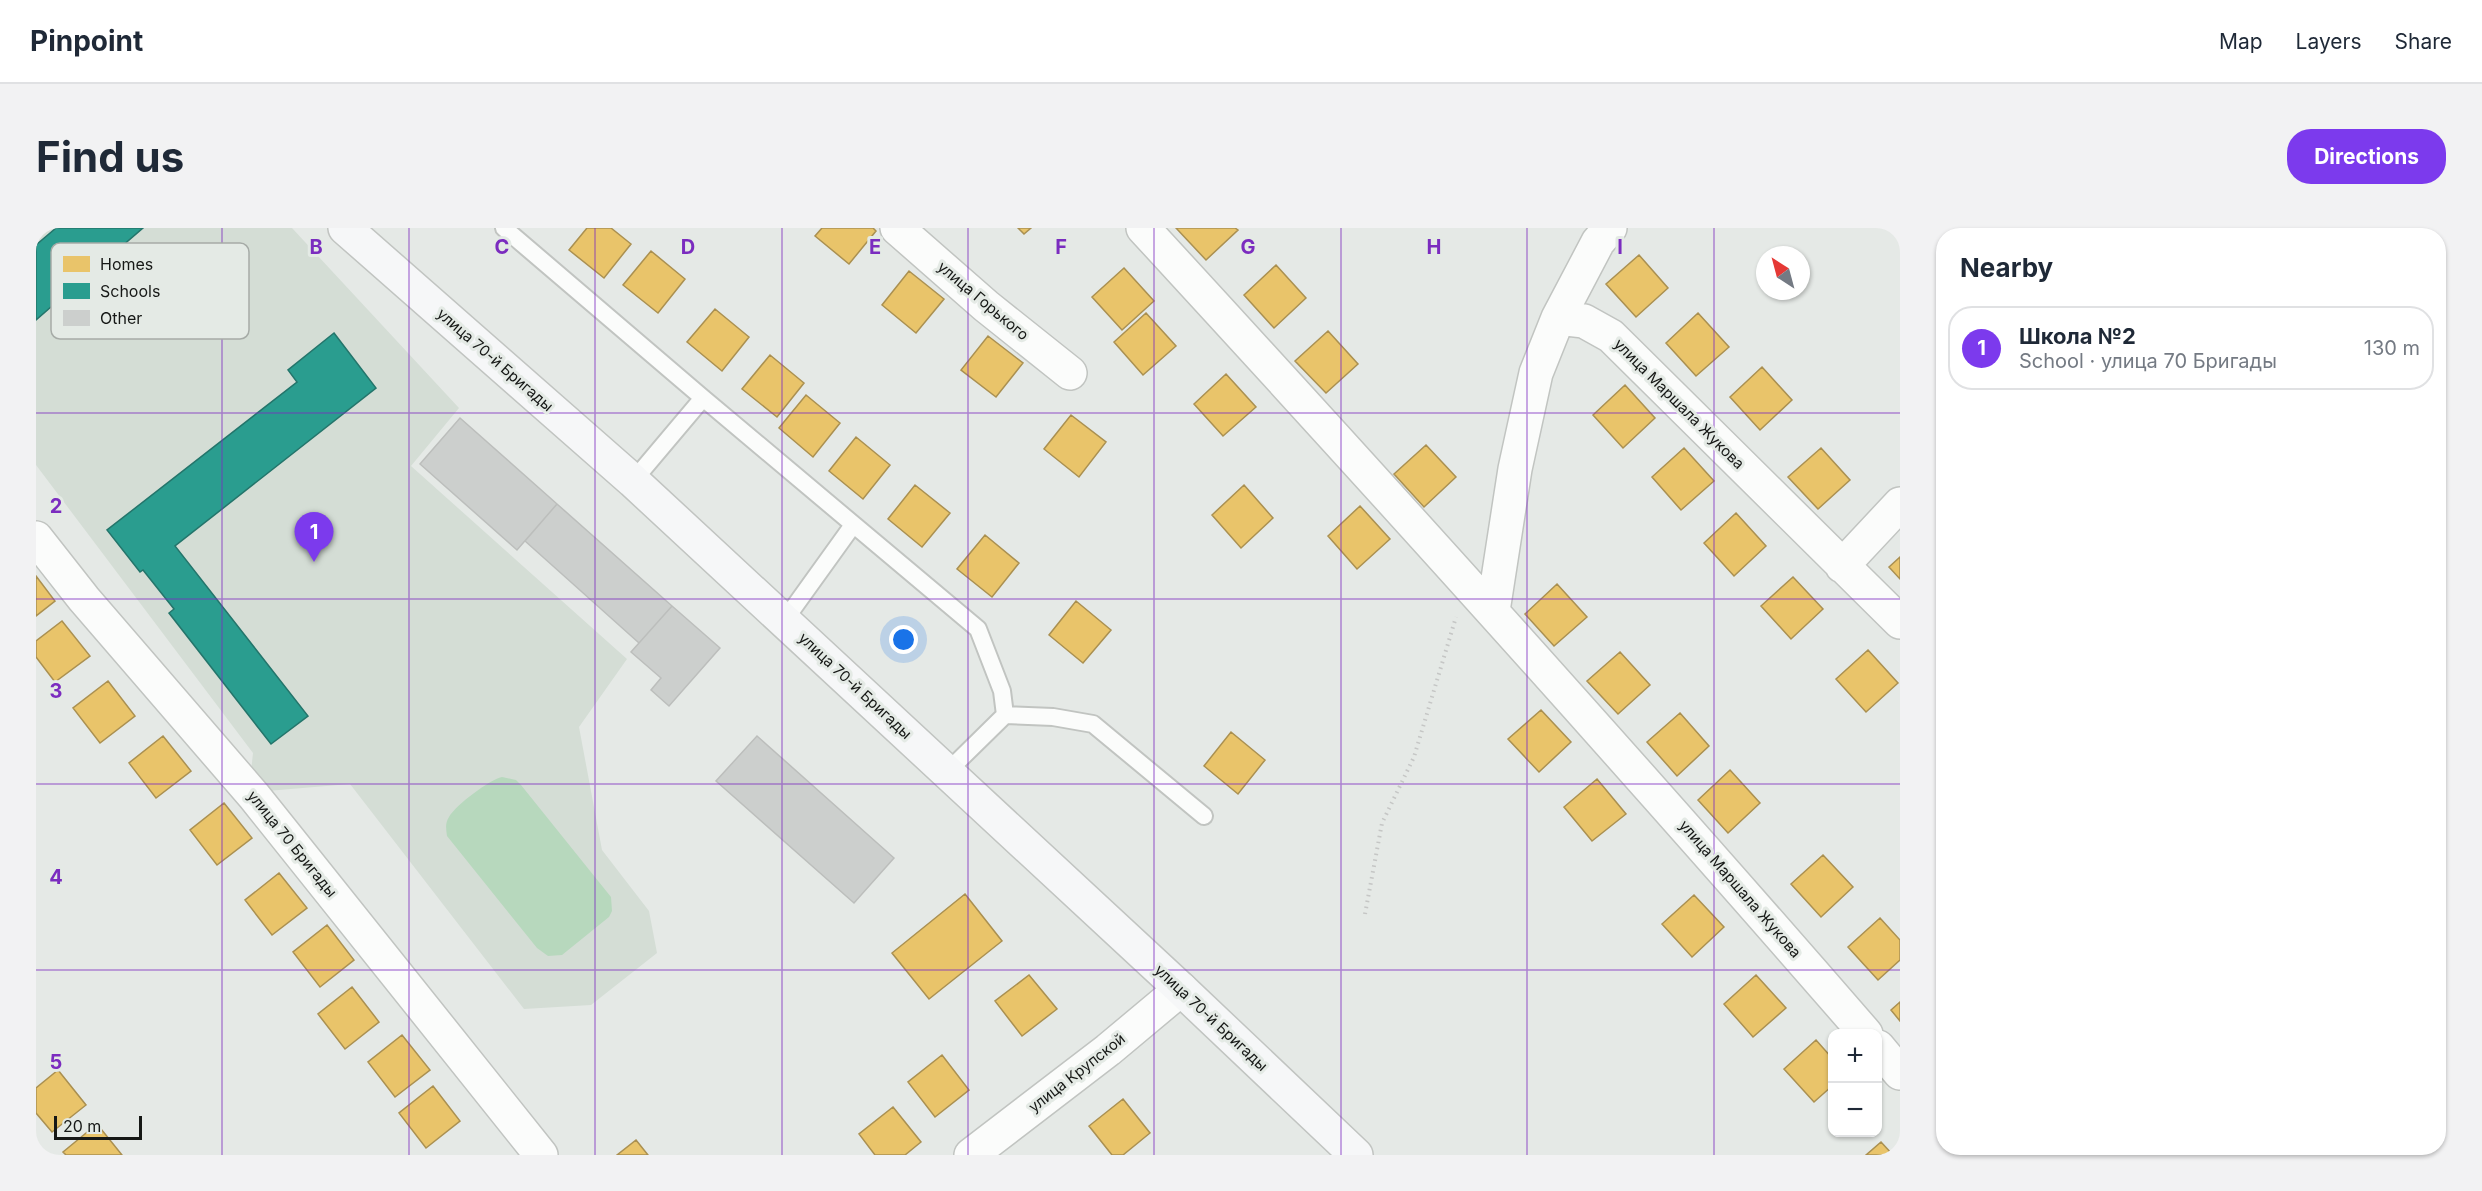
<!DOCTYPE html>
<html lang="en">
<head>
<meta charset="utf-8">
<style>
	:root { --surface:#fff; --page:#f2f2f3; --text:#1f2937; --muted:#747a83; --line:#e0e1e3; --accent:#7c3aed }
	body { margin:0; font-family:Inter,sans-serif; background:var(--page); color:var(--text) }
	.controls { position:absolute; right:18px; bottom:18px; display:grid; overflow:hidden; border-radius:12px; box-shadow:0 2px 4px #0004 }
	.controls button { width:54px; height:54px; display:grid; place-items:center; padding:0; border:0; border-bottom:2px solid var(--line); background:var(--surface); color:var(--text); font:30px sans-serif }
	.compass { position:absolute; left:1720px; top:18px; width:54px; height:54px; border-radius:50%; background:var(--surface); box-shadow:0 2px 4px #0004; rotate:324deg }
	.scale { position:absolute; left:18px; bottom:15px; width:88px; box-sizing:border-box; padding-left:6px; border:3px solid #161816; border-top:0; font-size:16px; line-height:21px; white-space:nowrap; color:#161816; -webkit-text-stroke:4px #e4eae5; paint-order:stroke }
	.you { position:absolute; left:868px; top:412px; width:21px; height:21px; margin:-15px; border:4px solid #fff; border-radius:50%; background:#1a73e8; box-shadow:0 0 0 9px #1a73e833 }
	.badge { display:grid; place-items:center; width:39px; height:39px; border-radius:50%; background:var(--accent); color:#fff; font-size:20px; font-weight:700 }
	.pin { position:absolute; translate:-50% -50px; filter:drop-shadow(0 2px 3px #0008) }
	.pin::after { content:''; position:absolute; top:32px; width:21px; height:18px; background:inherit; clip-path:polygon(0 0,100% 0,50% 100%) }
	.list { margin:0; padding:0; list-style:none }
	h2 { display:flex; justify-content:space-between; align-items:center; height:78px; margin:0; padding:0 24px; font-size:26px }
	h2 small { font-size:20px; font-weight:400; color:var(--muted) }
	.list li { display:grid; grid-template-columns:39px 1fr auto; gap:18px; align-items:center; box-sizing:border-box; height:84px; margin:0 12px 12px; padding:0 12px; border:2px solid var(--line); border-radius:24px }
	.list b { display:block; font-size:22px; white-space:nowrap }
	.list p { margin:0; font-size:20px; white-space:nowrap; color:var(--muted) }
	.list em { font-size:20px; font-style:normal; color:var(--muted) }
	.map { position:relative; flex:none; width:1864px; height:927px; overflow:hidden; border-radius:24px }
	header { display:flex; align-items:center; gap:36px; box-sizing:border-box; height:84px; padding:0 30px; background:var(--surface); border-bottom:2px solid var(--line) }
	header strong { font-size:28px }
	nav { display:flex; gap:33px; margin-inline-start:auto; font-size:21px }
	.intro { display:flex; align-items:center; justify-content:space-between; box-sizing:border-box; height:144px; padding:0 36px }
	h1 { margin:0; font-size:42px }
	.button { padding:15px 27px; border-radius:24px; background:var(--accent); color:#fff; font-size:21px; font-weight:700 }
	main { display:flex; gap:36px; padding:0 36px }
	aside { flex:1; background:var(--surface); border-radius:24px; box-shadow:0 2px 4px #0004 }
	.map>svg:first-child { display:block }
</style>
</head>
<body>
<header>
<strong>Pinpoint</strong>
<nav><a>Map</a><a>Layers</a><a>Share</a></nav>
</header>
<div class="intro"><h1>Find us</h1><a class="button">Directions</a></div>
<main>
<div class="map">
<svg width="1864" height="927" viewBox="0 0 1864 927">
	<rect width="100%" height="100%" fill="#e5e9e6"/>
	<path fill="#d4ddd5" d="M0,0H256L423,180L375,238L591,431L543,499L566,622L613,683L621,725L555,777L488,781L314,556L231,563L215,544L217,525L0,237Z"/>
	<path fill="#b7d8bd" d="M466,549L480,552L485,557L575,669L576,683L573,689L526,727L512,728L501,720L411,608C410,601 409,595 413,589C420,577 453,552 466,549Z"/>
	<path fill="#e9c46a" stroke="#aa9051" stroke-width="1.5" d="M551,0H575L595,16L568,50L533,22Z
		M786,0H837L840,3L813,36L779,8Z
		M982,0H995L988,6Z
		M1140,0H1199L1202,2L1170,32Z
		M615,23L649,51L622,85L587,57Z
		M1603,27L1632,60L1600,89L1570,56Z
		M1240,37L1270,70L1238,100L1208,67Z
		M1088,40L1118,73L1086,102L1056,69Z
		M873,43L908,71L880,105L846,77Z
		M679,81L713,109L686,143L651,114Z
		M1110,85L1140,118L1107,147L1078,114Z
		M1662,85L1693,119L1660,148L1630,115Z
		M1292,103L1322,136L1290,165L1259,133Z
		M952,108L987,135L960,169L925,142Z
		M734,127L768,155L741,189L706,161Z
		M1726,139L1756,172L1724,202L1694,169Z
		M1190,146L1220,179L1187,208L1158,176Z
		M1589,157L1619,190L1587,220L1557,187Z
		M770,167L804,195L777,229L743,200Z
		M1035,187L1070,214L1043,249L1008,221Z
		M820,209L854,237L827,271L793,243Z
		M1390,217L1420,249L1388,279L1358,246Z
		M1648,220L1678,253L1645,282L1616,249Z
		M1785,220L1814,252L1782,281L1752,249Z
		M879,257L914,285L886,319L852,291Z
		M1208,257L1237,290L1205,320L1176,287Z
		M1324,278L1354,311L1321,341L1292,308Z
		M1700,285L1730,318L1698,348L1668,315Z
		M949,307L983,335L956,369L921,341Z
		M1864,329V351L1853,339Z
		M0,348L19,373L0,388Z
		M1757,349L1787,381L1755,411L1725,378Z
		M1521,356L1551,389L1518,418L1489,386Z
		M1040,373L1075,402L1047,435L1013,407Z
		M26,393L54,428L19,454L0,429V413Z
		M1832,422L1862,455L1830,484L1800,451Z
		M1584,424L1614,457L1582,486L1551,453Z
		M72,453L99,488L64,515L37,480Z
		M1505,482L1535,514L1503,544L1472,511Z
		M1644,485L1673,518L1641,548L1611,514Z
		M1195,504L1229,532L1202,566L1168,538Z
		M127,508L155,543L120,570L93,535Z
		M1694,542L1724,575L1692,605L1662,572Z
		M1561,551L1590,586L1556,613L1528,579Z
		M188,575L216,610L181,637L154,602Z
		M1787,627L1817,659L1785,689L1755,656Z
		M243,645L271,680L236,707L209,672Z
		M929,666L966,713L893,771L856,725Z
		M1658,667L1688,699L1656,729L1626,696Z
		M1844,690L1864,712V732L1842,752L1812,719Z
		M291,697L318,732L284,759L257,724Z
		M993,747L1021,781L986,808L959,773Z
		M1720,747L1750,780L1717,809L1688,776Z
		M316,759L343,794L309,821L282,786Z
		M1864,774V793L1855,782Z
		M366,807L394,842L359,869L332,834Z
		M1780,812L1796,830V858L1778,874L1748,841Z
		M906,827L933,862L899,889L872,854Z
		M22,842L50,877L16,904L0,885V860Z
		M397,858L424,893L390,920L363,885Z
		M1087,871L1114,905L1087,927H1076L1053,898Z
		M857,879L885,914L869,927H839L823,906Z
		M61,896L86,927H30L27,924Z
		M600,912L612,927H581Z
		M1845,914L1857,927H1830Z"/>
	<path fill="#2a9d8f" stroke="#24756b" stroke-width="1.5" d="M20,0H107L56,44L69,59L51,73L39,58L0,92V17Z
		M298,105L340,160L139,318L272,488L235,516L133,385L138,381L107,342L104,344L71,302L261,154L252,142Z"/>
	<path fill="#cccfcd" stroke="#bcbebc" stroke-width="1.5" d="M424,190L521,276L481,322L384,236Z
		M521,276L636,378L603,415L489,313Z
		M636,378L684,420L633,478L615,462L625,450L595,424Z
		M721,508L858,630L818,675L680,553Z"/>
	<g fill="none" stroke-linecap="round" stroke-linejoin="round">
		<g stroke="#c1c4c1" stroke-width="20">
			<path id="lane" d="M468,0L667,170L942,401L966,463L969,487L1017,489L1057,496L1168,588
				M597,253L667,170
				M748,393L817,297
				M911,544L969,487"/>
		</g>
		<g stroke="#c1c4c1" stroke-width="36">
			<path id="street" d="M861,0L950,78L1034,145
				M1107,0C1351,265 1593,533 1830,806
				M1522,90L1548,93L1575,108L1864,394
				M0,310L48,371L218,568L505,927
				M1806,338L1864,276
				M1457,383L1479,241L1500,145L1522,90L1562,14L1574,0
				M1842,819L1864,845
				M935,927L1072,822L1145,761"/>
		</g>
		<g stroke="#c1c4c1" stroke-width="36">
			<path id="secondary" d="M309,0L597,253L1145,761L1320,927"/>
		</g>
		<path stroke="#c5c6c5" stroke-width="4" stroke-dasharray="1.5 4.5" stroke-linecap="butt" d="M1329,686L1346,595L1378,529L1420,389"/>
		<use href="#lane" stroke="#fbfcfb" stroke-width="16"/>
		<use href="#street" stroke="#fbfcfb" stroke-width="33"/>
		<use href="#secondary" stroke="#f6f7f8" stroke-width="33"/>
	</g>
	<path fill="none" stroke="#7b2cbf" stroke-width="1.5" stroke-opacity="0.55" d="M186,0V927M373,0V927M559,0V927M746,0V927M932,0V927M1118,0V927M1305,0V927M1491,0V927M1678,0V927M0,185H1864M0,371H1864M0,556H1864M0,742H1864"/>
	<g text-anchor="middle" stroke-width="6" stroke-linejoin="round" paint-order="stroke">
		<g font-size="15" fill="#161816" stroke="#e4eae5">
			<text transform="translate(947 73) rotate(40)" y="5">улица Горького</text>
			<text transform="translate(459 132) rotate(41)" y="5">улица 70-й Бригады</text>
			<text transform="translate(1643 176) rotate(45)" y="5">улица Маршала Жукова</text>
			<text transform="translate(819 458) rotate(43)" y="5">улица 70-й Бригады</text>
			<text transform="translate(256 616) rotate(51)" y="5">улица 70 Бригады</text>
			<text transform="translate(1704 661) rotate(49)" y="5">улица Маршала Жукова</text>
			<text transform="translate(1175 790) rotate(43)" y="5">улица 70-й Бригады</text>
			<text transform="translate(1041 845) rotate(-38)" y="5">улица Крупской</text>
		</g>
	</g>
	<rect x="15" y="15" width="198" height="96" rx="9" fill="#e4eae5" stroke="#a6aba7" stroke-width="1.5"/>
	<rect x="27" y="28" width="27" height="16" fill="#e9c46a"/>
	<rect x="27" y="55" width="27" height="16" fill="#2a9d8f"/>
	<rect x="27" y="82" width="27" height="16" fill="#cccfcd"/>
	<g font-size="16" fill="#161816">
		<text x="64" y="42">Homes</text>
		<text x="64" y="69">Schools</text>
		<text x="64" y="96">Other</text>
	</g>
	<g font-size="20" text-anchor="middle" font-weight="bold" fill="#7b2cbf" stroke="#e4eae5" stroke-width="6" stroke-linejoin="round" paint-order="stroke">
		<text x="280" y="26">B</text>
		<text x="466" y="26">C</text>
		<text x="652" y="26">D</text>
		<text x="839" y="26">E</text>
		<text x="1025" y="26">F</text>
		<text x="1212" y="26">G</text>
		<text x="1398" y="26">H</text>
		<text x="1584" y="26">I</text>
		<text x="20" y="285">2</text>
		<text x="20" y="470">3</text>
		<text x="20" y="656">4</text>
		<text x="20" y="841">5</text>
	</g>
</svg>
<div class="controls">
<button>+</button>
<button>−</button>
</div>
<svg class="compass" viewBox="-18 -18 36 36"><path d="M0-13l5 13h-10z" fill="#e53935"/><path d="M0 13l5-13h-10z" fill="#747a83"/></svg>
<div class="scale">20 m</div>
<div class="you"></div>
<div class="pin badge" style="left:278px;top:334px">1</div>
</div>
<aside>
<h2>Nearby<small></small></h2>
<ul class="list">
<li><span class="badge">1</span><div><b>Школа №2</b><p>School · улица 70 Бригады</p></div><em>130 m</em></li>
</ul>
</aside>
</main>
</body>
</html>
